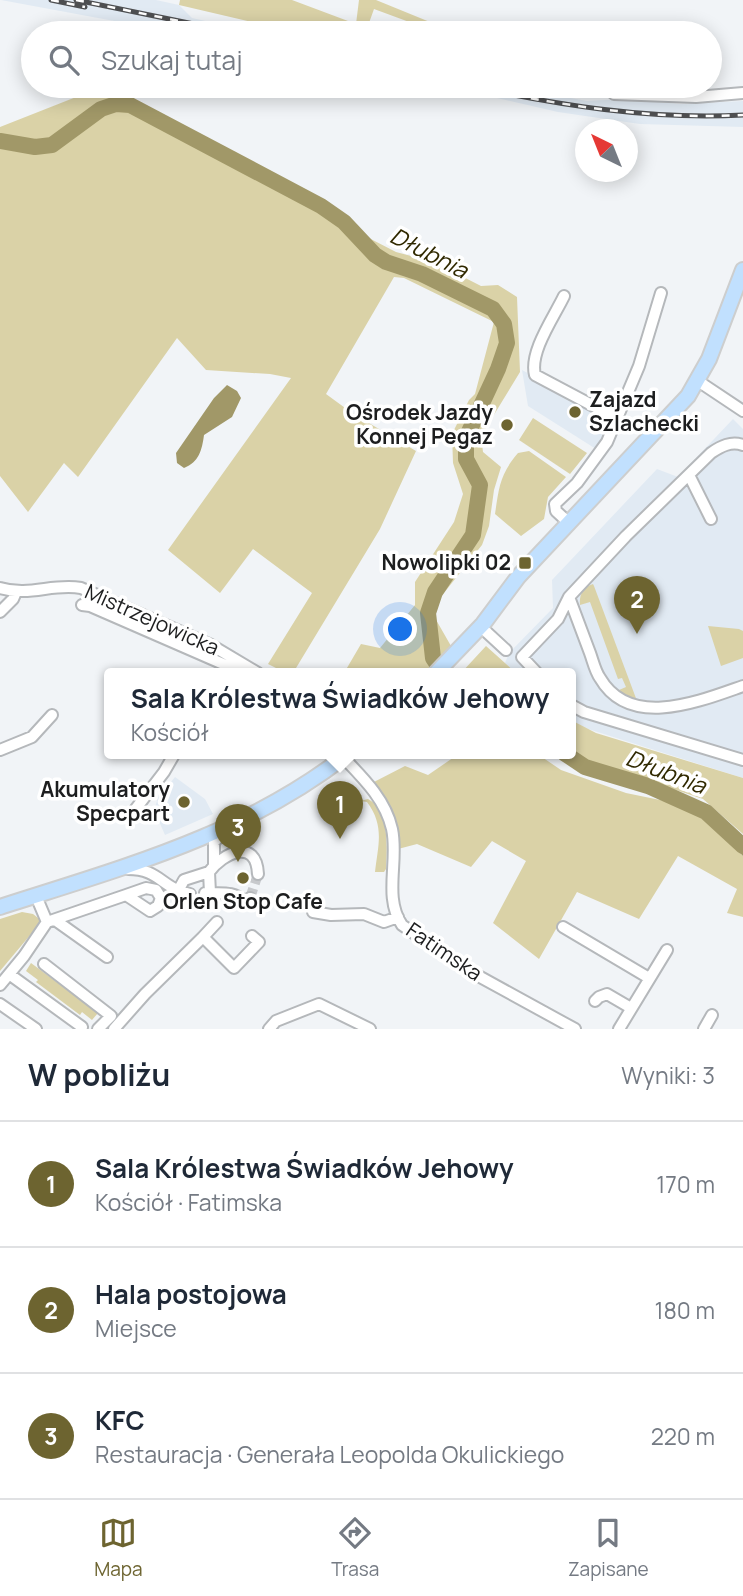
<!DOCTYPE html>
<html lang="pl">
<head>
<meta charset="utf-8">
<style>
	:root { --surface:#fff; --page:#f2f2f3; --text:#1f2937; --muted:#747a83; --line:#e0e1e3; --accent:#6d6430 }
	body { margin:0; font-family:Manrope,sans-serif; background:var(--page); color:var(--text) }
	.compass { position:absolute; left:575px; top:119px; width:63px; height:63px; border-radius:50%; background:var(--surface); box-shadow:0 4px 18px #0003; rotate:317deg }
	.you { position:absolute; left:401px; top:630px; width:24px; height:24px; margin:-18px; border:5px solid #fff; border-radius:50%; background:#1a73e8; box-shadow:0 0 0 10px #1a73e833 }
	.badge { display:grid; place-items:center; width:46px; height:46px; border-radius:50%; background:var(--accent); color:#fff; font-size:23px; font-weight:700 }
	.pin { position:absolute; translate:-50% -58px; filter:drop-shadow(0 2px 4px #0008) }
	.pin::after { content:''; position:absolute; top:37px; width:24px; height:21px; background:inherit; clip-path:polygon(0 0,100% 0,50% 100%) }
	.popup { position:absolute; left:104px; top:668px; width:472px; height:91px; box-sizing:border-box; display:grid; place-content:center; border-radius:7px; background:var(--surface); filter:drop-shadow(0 2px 5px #0005); font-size:23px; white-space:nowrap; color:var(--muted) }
	.popup b { font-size:26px; color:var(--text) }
	.popup::after { content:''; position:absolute; left:50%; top:100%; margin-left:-14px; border:14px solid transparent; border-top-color:var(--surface) }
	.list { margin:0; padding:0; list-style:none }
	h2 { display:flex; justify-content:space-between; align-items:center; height:91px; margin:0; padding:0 28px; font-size:30px }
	h2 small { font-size:23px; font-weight:400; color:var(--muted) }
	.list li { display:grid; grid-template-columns:46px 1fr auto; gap:21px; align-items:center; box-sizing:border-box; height:126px; padding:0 28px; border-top:2px solid var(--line) }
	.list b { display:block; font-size:26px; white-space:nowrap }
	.list p { margin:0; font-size:23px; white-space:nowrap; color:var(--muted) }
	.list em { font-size:23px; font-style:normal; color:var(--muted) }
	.icon { flex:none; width:38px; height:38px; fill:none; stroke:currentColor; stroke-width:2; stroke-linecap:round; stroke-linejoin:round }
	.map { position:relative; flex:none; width:743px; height:1029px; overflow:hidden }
	.search { position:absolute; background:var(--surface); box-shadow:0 4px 18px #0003; left:21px; right:21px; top:21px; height:77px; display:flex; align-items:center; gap:18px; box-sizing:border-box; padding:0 24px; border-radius:38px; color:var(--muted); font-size:26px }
	.sheet { height:469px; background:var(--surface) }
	nav { display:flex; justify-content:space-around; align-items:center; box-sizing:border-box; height:98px; border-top:2px solid var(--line); background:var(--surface); font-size:19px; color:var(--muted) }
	nav a { display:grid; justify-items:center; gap:4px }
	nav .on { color:var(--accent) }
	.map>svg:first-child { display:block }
</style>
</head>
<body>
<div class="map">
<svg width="743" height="1029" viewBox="0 0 743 1029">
	<rect width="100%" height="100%" fill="#f1f4f7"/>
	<path fill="#e1eaf3" d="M1,0H156L179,5L192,18L259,33H179Z
		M444,86H507L587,101L624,99L680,104L743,101V127L640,124L558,112Z
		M522,370L612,419L596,449L528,406Z
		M733,419L743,429V778L585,728L571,720V673H516L505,663L509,653L553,608L552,580L657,469L678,477Z
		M175,777L205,799L213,814L165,835L154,810L158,798Z"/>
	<path fill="#dad2a7" d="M180,0H292L356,24L359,0H376L447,29L446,33H439L374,9L369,23L400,33H299L179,5Z
		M104,86L184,141L332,219L396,252L434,262L481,286L498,285L517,297L520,372L481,436L483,452L501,467L494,490L489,526L482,545L436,603L435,618L451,646L424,673H344L361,644L380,648L415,605V582L454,522L463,494L453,463L452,434L469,400L475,394L494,322L404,278L394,277L326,394L352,413L416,451L380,529L293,673H286L268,664L312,593L253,549L220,593L168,550L291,378L270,374L206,370L177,338L78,477L64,463L28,512L0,476V127Z
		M533,418L587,453L570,474L519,440Z
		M529,451L566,477L548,497L544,519L521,536L495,514C499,487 500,474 518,453Z
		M593,584L594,586L637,701L621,693L619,690L626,687L622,678L618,679L590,602L580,605C579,595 583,587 593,584Z
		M708,626L739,629L743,631V658L721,666Z
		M486,646L516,673H461Z
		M571,720L596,733L743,778V834L703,799L589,761L571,750Z
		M460,753H536L561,770L626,793L665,801L707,819L743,856V917L727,913L737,889L678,856L639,919L577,892L539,959L493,923L526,861L492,841L471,867L417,844L398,849L372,783L405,766L428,775Z
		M368,799C390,810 387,848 386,869L384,872H375C378,845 385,826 367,802L360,801Z
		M22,912L33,914L42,921L0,971V919Z
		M31,963L98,1013L92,1020L82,1012L80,1015L36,982L38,980L26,971Z"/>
	<path fill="#a19868" d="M227,385L237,391L241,398L232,417L204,435C202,450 199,462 184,468L177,463L176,453L214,398Z
		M706,812L719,817L743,837V856L707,819Z"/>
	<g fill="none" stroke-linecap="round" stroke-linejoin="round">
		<path stroke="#a19868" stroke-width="16" d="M0,141L35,147L52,145L101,109L116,104L130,105L321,206L344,222L375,255L386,262L422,274L493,309L504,324L507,343L498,369L466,438V459L480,485L473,535L435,592L428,613L433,658L443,673
			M564,753L585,767L648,786L706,812L743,846"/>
		<path stroke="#c7c9cc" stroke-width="10" stroke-dasharray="10 5" stroke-linecap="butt" d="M250,898L258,874"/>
		<g stroke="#b5b8bb" stroke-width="14">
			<path id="minor" d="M614,94L696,97L743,93
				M564,296C554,317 529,352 535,375L618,419
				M698,381L743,411
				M743,445C731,441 721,446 711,453L626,536L569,597C576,616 583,634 590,653C593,661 595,671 600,678C630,730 700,701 743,686
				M689,475L711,519
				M569,523L556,511L555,504L577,483L607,442L639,366L661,293
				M0,588C30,597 52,583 81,588L211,645L258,673
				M82,605L90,606L237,670
				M0,612L13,599L16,592
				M480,626L506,650
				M537,673L522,657L558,619L569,597
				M571,705L584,712L743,760
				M0,750L32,737L52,715
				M340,754C361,776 385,798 392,829C399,861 383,897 402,925L462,967L575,1029
				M134,811L164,772L175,753
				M214,865V842L225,831
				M128,869C160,869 161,888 190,894
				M146,888L156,890L161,898L158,906L150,911L126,895Z
				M178,891L184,880L209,872
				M205,893C222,894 231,890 246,902L250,898
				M210,893L209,872C223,853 256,837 258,874
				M36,896L47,922
				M313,912L331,915L364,914L384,922L398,917
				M55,920L107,957
				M563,927L649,978
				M203,937L217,922
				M44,964L111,1016L98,1029
				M9,974L82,1027
				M0,985L24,956L47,922L126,895
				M595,1001L599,997L607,994L631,1008
				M0,1004L36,1029
				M114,1029L145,994L203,937L234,968L259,942L252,936
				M269,1029L276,1021L319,1004L370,1029
				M619,1029L667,950
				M704,1029L712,1015"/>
		</g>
		<g stroke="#cdcece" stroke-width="18">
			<path id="major" d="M436,673L483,624L518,577L688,396L709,359L743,270
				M0,907C124,867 245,835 349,753"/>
		</g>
		<use href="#minor" stroke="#fff" stroke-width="10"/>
		<use href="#major" stroke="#c1e0fe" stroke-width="14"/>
		<g stroke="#4e4f51" stroke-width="5">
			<path id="rail" d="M51,0L85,7
				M76,0L238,33
				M468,86C559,105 649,120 743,115"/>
		</g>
		<use href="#rail" stroke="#fff" stroke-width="2.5" stroke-dasharray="8" stroke-linecap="butt"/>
	</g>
	<g fill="#6d6430" stroke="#fff" stroke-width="2.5">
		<circle cx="575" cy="412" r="7"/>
		<circle cx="507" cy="425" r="7"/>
		<rect x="518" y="556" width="14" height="14" rx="3.5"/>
		<circle cx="184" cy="802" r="7"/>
		<circle cx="243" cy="878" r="7"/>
	</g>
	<g text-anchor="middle" stroke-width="7" stroke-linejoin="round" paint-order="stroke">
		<g font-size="21" font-weight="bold" fill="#1d1e1f" stroke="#fff" text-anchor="end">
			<text x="589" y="407" text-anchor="start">Zajazd<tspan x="589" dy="24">Szlachecki</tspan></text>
			<text x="493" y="420">Ośrodek Jazdy<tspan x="493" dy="24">Konnej Pegaz</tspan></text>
			<text x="511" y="570">Nowolipki 02</text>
			<text x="170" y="797">Akumulatory<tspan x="170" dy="24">Specpart</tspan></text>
			<text x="243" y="909" text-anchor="middle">Orlen Stop Cafe</text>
		</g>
		<g font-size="21" fill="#1d1e1f" stroke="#fff">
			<text transform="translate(152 620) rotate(24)" y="7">Mistrzejowicka</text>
			<text transform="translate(444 952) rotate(34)" y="7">Fatimska</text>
		</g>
		<g font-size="23" font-style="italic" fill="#302900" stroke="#fff">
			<text transform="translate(429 253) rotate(27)" y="8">Dłubnia</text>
			<text transform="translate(666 772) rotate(21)" y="8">Dłubnia</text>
		</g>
	</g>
</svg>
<svg class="compass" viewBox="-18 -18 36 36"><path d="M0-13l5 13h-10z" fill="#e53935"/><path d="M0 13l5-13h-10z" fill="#747a83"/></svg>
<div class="you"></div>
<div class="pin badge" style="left:340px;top:839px">1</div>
<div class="popup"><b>Sala Królestwa Świadków Jehowy</b>Kościół</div>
<div class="pin badge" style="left:637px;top:634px">2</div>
<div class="pin badge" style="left:238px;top:862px">3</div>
<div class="search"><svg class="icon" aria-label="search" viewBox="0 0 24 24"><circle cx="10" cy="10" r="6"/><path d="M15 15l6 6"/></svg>Szukaj tutaj</div>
</div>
<section class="sheet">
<h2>W pobliżu<small>Wyniki: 3</small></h2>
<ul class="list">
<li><span class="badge">1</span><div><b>Sala Królestwa Świadków Jehowy</b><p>Kościół · Fatimska</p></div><em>170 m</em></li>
<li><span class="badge">2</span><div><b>Hala postojowa</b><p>Miejsce</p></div><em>180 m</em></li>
<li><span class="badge">3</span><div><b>KFC</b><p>Restauracja · Generała Leopolda Okulickiego</p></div><em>220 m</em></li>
</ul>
</section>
<nav>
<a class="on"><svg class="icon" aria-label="map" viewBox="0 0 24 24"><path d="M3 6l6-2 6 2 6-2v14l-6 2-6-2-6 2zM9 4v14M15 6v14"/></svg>Mapa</a>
<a><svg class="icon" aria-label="directions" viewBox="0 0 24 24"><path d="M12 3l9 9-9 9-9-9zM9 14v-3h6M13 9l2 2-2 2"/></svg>Trasa</a>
<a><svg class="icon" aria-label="saved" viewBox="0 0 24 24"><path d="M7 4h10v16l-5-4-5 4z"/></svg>Zapisane</a>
</nav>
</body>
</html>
